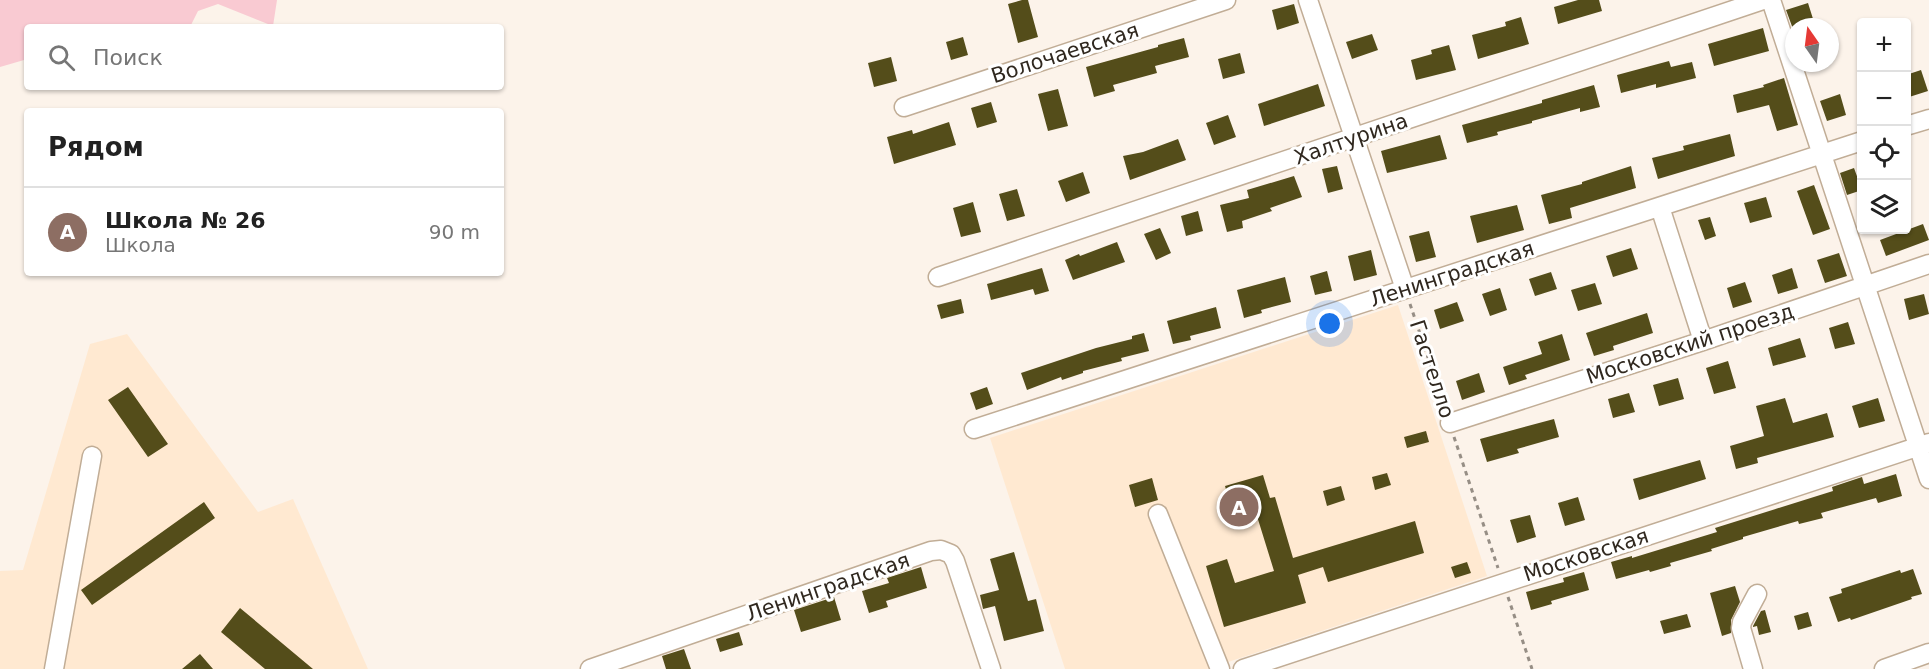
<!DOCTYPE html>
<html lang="ru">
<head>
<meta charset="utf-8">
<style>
	:root { --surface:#fff; --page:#f6f6f6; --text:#222; --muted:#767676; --line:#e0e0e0; --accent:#2f6b82 }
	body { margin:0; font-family:"DejaVu Sans",sans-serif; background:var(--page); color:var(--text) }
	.controls { position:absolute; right:18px; top:18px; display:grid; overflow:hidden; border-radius:6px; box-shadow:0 2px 4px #0004 }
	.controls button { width:54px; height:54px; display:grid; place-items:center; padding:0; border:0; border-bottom:2px solid var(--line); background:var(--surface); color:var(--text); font:30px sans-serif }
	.compass { position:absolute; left:1785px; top:18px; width:54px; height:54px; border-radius:50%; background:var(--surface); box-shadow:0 2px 4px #0004; rotate:346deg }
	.you { position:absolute; left:1330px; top:324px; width:21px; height:21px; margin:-15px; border:4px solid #fff; border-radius:50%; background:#1a73e8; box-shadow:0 0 0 9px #1a73e833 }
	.badge { display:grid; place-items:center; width:39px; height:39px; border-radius:50%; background:var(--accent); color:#fff; font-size:20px; font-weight:700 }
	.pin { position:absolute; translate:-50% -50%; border:3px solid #fff; box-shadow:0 2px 6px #0006 }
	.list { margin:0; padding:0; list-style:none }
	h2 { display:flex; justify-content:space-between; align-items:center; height:78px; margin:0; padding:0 24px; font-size:26px }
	h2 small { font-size:20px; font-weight:400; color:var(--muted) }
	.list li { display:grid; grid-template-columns:39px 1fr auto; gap:18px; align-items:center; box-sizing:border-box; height:90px; padding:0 24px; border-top:2px solid var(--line) }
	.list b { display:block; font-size:22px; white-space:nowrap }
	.list p { margin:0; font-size:20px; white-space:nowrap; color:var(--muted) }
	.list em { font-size:20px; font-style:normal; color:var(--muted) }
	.icon { flex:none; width:33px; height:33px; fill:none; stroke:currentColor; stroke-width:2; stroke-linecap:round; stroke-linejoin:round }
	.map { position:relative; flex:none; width:1929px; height:669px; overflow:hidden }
	.search { position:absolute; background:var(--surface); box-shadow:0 2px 4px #0004; left:24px; top:24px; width:480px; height:66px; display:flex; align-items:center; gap:15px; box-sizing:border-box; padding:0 21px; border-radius:6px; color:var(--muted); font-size:22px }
	.panel { position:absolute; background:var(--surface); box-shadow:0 2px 4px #0004; left:24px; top:108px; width:480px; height:168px; border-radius:6px }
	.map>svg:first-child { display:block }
</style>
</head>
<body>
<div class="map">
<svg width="1929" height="669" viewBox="0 0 1929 669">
	<rect width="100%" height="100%" fill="#fcf3ea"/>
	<path fill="#ffe9d1" d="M1398,305L1487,576L1207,669H1065L990,438Z
		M127,334L258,512L293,499L368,669H0V571L23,570L90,344Z"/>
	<path fill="#f9cad2" d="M0,0H277L273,26L218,4L198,11L190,27H27V61L24,60L0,67Z"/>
	<path fill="#544d1a" d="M1022,0H1028L1038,37L1018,43L1008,4Z
		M1578,0H1599L1602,11L1558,24L1554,7Z
		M1808,3L1814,22L1794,27L1793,29L1786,10Z
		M1294,4L1299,23L1277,30L1272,10Z
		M1521,17L1529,44L1478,59L1472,35L1506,26L1505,22Z
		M1763,28L1769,51L1714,66L1708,44Z
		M1372,34L1378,50L1352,59L1346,42Z
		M963,37L968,55L951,60L946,42Z
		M1184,38L1189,57L1155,66L1157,73L1113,85L1115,91L1094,97L1086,67L1158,47V45Z
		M1449,45L1456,70L1416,80L1411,60L1432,54L1431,50Z
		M1240,53L1245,73L1223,79L1218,59Z
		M891,57L897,81L874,87L868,63Z
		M1669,61L1671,67L1692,62L1696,78L1656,88V84L1621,93L1617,75Z
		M1921,70L1928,91L1906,98V75Z
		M1784,78L1798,125L1777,131L1769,105L1737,113L1733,95L1764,87L1763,85Z
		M1318,84L1325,106L1264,126L1258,104Z
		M1594,85L1600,107L1580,112V108L1532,121V123L1497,132L1498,135L1467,143L1462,125L1542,103V100Z
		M1058,89L1068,126L1048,131L1038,94Z
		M1840,94L1846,115L1827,121L1820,101Z
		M991,102L997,122L977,128L971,108Z
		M1228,115L1236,137L1214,145L1206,123Z
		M949,122L956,145L894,164L887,137L912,130L913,134Z
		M1730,134L1735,156L1658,179L1652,158L1684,150L1683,146Z
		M1440,135L1447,159L1387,173L1381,151Z
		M1178,139L1186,160L1130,180L1123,156L1143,152Z
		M1337,166L1343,189L1328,193L1322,169Z
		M1631,166L1636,188L1570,208L1572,218L1549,224L1541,195L1582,184V182Z
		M1854,168L1862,190L1847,195L1840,173Z
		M1083,172L1090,193L1066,202L1058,181Z
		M1294,176L1302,197L1270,208L1272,211L1242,221L1243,228L1227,232L1220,205L1249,198L1247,190Z
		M1814,185L1830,229L1813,235L1797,191Z
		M1017,189L1025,216L1007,221L999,194Z
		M1766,197L1772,217L1750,223L1744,203Z
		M973,202L981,232L961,237L953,208Z
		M1517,205L1524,230L1477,243L1470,216Z
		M1198,211L1203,231L1186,236L1181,216Z
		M1710,217L1716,236L1705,240L1698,220Z
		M1923,224L1929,240L1886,256L1880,240Z
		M1160,228L1171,253L1156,260L1144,234Z
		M1429,231L1436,257L1416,262L1409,236Z
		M1117,242L1125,262L1073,280L1065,260L1079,254L1080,256Z
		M1631,248L1638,269L1613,277L1606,256Z
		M1371,250L1377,275L1354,281L1348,256Z
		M1839,253L1847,276L1825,283L1817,260Z
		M1042,268L1049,291L1035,295L1033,289L991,300L987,284Z
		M1792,268L1798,288L1778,294L1772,275Z
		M1327,271L1332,291L1315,295L1310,276Z
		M1551,272L1557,289L1535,296L1529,279Z
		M1285,277L1291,302L1261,310L1262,313L1244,318L1237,290Z
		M1745,282L1752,302L1733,308L1727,288Z
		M1595,283L1602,304L1578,311L1571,290Z
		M1500,288L1507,310L1490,316L1482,294Z
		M1924,294L1929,314L1909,320L1904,299Z
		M961,299L964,313L941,319L937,305Z
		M1457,302L1464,321L1440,329L1434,310Z
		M1216,307L1221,328L1190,336L1191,340L1173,344L1167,321Z
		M1647,313L1653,333L1613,346L1614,350L1594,356L1586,333Z
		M1848,322L1855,344L1835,349L1829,328Z
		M1144,333L1149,351L1121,358L1122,361L1083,371V373L1062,380L1061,377L1027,390L1021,373L1096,348L1132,339V336Z
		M1562,334L1570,360L1525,375L1527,379L1509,385L1503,367L1542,354L1538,342Z
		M1800,338L1806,357L1773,366L1768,348Z
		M1728,361L1736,388L1714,394L1706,368Z
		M1479,373L1485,392L1462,400L1456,381Z
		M1678,378L1684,399L1659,406L1653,385Z
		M128,387L168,444L148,457L108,400Z
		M987,387L993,404L976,410L970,393Z
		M1629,393L1635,412L1613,418L1608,399Z
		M1785,398L1793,423L1827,413L1834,437L1757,458L1758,463L1736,469L1730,446L1764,436L1756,406Z
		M1878,398L1885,421L1859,428L1852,406Z
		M1554,419L1559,437L1517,449L1519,453L1487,462L1480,439Z
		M1426,431L1429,442L1407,448L1404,437Z
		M1700,460L1706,479L1639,500L1633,479Z
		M1387,473L1391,485L1375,490L1372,477Z
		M1896,474L1902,496L1878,503L1876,498L1821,513L1823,518L1799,524L1798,521L1743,537V539L1711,549L1712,551L1670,563L1671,566L1650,572L1649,570L1616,579L1611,562L1632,556V558L1717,532L1715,528L1833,491L1832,487L1862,477L1864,484Z
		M1263,475L1270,498L1275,497L1293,558L1415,521L1424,553L1328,582L1323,567L1298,575L1306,603L1224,627L1206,566L1227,559L1235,583L1274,571L1252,500L1231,506L1225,486Z
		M1152,478L1158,500L1135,507L1129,485Z
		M1341,486L1345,500L1327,506L1323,491Z
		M1578,497L1585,520L1565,526L1558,503Z
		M204,502L215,518L92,605L81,590Z
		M1530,515L1536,537L1517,543L1510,520Z
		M1014,552L1028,601L1036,599L1044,631L1004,641L995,606L983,609L980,595L999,590L990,559Z
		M1467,562L1471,573L1455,578L1451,567Z
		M921,567L927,588L886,601L888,607L869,613L862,591L889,583L887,578Z
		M1913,569L1922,594L1911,597L1912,599L1851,620L1850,618L1838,622L1829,597L1842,593L1841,589L1900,570L1901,573Z
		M1584,572L1589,590L1551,601L1552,604L1531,610L1526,592L1564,582L1563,578Z
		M1735,586L1740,602L1731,620V633L1722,636L1710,593Z
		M834,597L841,620L801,632L794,610Z
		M240,608L313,669H265L221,632Z
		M1765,610L1771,632L1759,635L1757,626L1753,627V626L1761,611Z
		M1808,612L1812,626L1798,630L1794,616Z
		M1687,614L1691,627L1664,634L1660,621Z
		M739,632L743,645L720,652L716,639Z
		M684,649L691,669H666L662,656Z
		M200,654L213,669H182Z"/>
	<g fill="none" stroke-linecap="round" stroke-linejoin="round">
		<g stroke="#c1ad96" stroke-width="21">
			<path id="minor" d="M1308,0L1405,289
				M1771,0L1929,479
				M904,107L1226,0
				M1906,126L1929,119
				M1660,207L1703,341
				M938,277L1763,0
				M1450,423L1703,341L1929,264
				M974,429L1862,141
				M1158,514L1220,669
				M54,669L92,456
				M590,669L931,551L941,550L951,554L955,561L991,669
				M1243,669L1929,443
				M1753,669L1741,628L1742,622L1757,594
				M1884,669L1929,653"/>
		</g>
		<path stroke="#968e85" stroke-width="3" stroke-dasharray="4.5 4.5" stroke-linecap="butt" d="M1410,304L1445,408
			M1454,437L1498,568
			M1508,597L1532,669"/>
		<use href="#minor" stroke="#fff" stroke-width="18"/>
	</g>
	<g text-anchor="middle" stroke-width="6" stroke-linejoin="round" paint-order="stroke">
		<g font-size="21" fill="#30281f" stroke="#fff">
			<text transform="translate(1065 53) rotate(-18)" y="7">Волочаевская</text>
			<text transform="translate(1351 139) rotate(-19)" y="7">Халтурина</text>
			<text transform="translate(1452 274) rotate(-18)" y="7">Ленинградская</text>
			<text transform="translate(1690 344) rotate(-18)" y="7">Московский проезд</text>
			<text transform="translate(1432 369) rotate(72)" y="7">Гастелло</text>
			<text transform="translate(1586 555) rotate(-18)" y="7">Московская</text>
			<text transform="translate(828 587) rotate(-19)" y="7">Ленинградская</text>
		</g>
	</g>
</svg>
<div class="controls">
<button>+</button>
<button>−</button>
<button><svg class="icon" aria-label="locate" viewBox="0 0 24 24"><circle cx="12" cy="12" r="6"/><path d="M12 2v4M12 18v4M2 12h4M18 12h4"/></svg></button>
<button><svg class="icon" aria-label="layers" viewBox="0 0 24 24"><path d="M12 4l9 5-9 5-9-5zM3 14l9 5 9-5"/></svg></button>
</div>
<svg class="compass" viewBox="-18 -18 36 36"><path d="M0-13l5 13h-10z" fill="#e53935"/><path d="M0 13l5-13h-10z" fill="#767676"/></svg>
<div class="you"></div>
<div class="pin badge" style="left:1239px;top:507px;background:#8d6e63">A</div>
<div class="search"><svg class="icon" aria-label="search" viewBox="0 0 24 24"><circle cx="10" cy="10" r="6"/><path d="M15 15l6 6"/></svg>Поиск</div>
<section class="panel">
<h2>Рядом<small></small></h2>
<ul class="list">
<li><span class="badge" style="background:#8d6e63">A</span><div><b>Школа № 26</b><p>Школа</p></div><em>90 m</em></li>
</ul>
</section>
</div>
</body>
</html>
